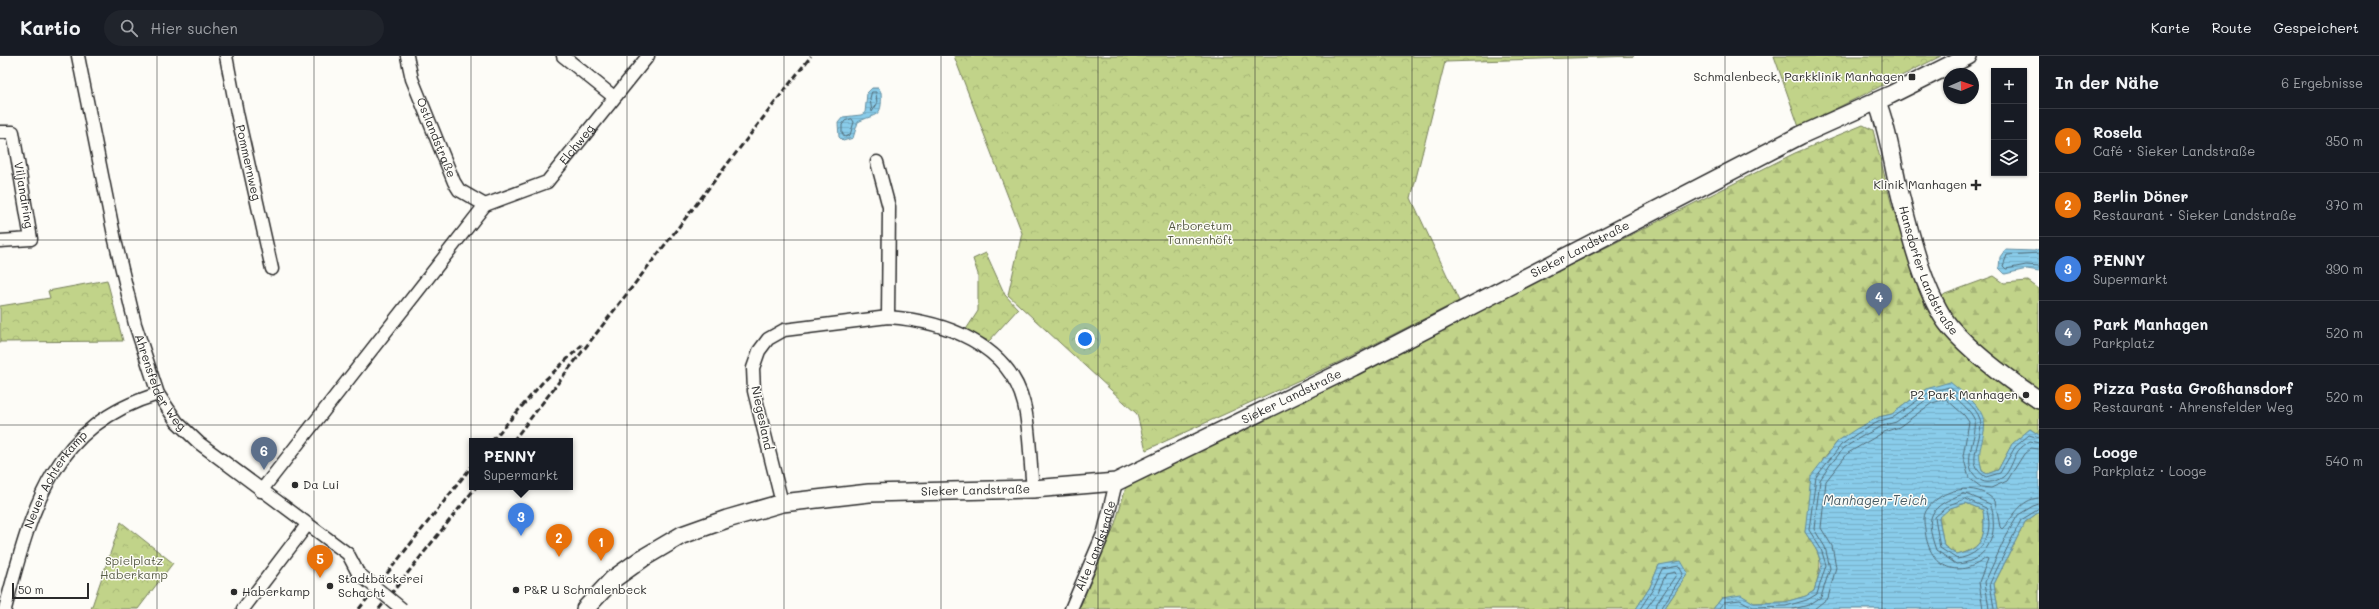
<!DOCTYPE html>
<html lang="de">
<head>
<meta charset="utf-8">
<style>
	:root { --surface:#171b24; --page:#20242c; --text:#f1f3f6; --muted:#9ea1a6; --line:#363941; --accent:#7c3aed }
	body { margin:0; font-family:Mali,sans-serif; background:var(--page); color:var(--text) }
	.controls { position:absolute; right:12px; top:12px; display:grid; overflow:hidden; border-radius:0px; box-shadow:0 1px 3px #0004 }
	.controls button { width:36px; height:36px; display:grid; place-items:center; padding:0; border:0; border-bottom:1px solid var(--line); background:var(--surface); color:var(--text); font:20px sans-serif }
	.compass { position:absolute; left:1943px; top:12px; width:36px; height:36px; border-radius:50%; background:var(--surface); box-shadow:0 1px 3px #0004; rotate:88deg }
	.scale { position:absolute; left:12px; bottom:10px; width:77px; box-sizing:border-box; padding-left:4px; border:2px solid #2b2b2b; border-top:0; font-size:11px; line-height:14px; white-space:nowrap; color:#2b2b2b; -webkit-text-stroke:3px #fdfcf7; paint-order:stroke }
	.you { position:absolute; left:1085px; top:283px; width:14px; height:14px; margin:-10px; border:3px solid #fff; border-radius:50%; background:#1a73e8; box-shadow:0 0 0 6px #1a73e833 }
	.badge { display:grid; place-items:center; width:26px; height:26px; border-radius:50%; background:var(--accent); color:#fff; font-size:13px; font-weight:700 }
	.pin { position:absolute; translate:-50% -33px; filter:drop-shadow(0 1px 2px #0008) }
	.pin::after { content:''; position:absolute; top:21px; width:14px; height:12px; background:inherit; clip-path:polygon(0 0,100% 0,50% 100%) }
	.popup { position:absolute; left:469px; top:382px; width:104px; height:52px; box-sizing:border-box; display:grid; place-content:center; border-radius:0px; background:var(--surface); filter:drop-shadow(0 1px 3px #0005); font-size:13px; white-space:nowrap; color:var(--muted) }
	.popup b { font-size:15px; color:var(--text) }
	.popup::after { content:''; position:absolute; left:50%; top:100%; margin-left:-8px; border:8px solid transparent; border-top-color:var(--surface) }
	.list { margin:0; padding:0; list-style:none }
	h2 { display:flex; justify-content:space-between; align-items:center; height:52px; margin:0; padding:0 16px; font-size:17px }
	h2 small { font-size:13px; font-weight:400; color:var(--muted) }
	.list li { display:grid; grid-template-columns:26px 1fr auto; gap:12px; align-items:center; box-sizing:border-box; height:64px; padding:0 16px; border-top:1px solid var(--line) }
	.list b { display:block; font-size:15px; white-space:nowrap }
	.list p { margin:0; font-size:13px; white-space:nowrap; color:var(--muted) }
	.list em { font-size:13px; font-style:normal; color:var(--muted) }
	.icon { flex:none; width:22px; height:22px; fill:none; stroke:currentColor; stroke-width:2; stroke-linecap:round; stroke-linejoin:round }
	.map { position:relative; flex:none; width:2039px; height:553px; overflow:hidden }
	header { display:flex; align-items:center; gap:24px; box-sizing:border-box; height:56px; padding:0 20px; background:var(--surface); border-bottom:1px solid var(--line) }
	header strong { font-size:19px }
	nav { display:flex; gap:22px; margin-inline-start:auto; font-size:14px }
	.search { width:280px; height:36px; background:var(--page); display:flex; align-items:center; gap:10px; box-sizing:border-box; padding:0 14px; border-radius:22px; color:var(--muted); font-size:15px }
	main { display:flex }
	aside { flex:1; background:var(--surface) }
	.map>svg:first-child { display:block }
</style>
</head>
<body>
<header>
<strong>Kartio</strong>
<div class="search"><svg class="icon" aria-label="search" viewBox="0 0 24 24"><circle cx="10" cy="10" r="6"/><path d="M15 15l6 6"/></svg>Hier suchen</div>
<nav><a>Karte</a><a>Route</a><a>Gespeichert</a></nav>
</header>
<main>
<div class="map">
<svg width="2039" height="553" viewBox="0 0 2039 553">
	<defs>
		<pattern id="forest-firs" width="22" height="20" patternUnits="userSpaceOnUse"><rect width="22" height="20" fill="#c1d389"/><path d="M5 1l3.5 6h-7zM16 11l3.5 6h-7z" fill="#a6b576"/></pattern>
		<pattern id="park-crowns" width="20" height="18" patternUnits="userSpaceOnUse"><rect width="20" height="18" fill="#c1d389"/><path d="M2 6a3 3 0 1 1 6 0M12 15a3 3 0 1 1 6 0" fill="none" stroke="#a6b576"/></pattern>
		<pattern id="water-rules" width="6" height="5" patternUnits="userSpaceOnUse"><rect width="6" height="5" fill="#89ccea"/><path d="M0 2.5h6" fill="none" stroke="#76afc9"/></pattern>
	</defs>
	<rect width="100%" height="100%" fill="#fdfcf7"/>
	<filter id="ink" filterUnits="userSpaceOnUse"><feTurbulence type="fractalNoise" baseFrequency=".025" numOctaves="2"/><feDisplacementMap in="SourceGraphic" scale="8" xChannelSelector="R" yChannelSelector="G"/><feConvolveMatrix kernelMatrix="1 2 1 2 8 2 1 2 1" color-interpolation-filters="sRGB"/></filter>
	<g filter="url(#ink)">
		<path fill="url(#forest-firs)" stroke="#767f5a" d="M1863,69L1873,74L1892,150L1926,253L1945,238L1994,220L2004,227L2028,225L2039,233V379L2030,373L2012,388L1998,414L1987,418L1982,415L1978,397L1984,374L1976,349L1970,344L1926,333L1892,358L1879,361L1838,385L1823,403L1805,476C1823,503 1823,504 1814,535L1806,540L1785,546L1754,547L1741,540L1722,542L1713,553H1664L1688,517L1659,509L1650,531L1636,553H1079L1114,471L1126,431L1795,97Z
			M1966,447L1983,454C1986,479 1984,492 1957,499L1944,490L1939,461L1950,452Z
			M2039,456V553H1998L1994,528L2025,466Z"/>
		<path fill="url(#park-crowns)" stroke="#767f5a" d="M954,0H1634L1445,6L1411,142L1459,245L1339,306L1146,394L1137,358L1008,239L1022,177Z
			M1774,0H1941L1799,71Z
			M986,197L1005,239L1018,253L989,285L965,275L978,255V218L973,203Z
			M107,224L123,285L0,286V250L50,242L48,235Z
			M121,466L173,507L138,553H91Z"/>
		<path fill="url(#water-rules)" stroke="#638c9e" fill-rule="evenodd" d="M872,32H878L881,37C883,63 875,57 858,66L853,82L843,85L839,81L838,67L843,61L861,59L865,57L867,37Z
			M2039,193V215L2027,213L2005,218L1999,212L2000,201L2005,194L2034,195Z
			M1950,326C1965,339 1988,353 1984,375C1981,395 1977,393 1982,415L1987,418L1998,414L2012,388L2030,373L2039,379V456L2025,466L1994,528L1998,553H1713L1722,542L1741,539L1754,547L1785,546L1806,540L1814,535L1822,509L1817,495L1805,476L1811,420L1838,385L1856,373L1879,361L1892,358L1926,333ZM1966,447L1983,454C1986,479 1984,493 1957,499L1944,490L1939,462L1950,452Z
			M1681,505L1688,517L1664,553H1636L1650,531L1659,509Z"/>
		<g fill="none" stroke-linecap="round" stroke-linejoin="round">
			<path stroke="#516b77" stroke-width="1" d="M872,36H876L877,48L872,56L870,43Z
				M852,63L854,66L850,79L845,81L842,77V69L845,65Z
				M2039,197L2007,199L2003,210L2006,213L2026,209L2039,210
				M1963,438L1969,439L1990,448C1993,453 1993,458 1993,463C1996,487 1981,507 1956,508L1936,494C1924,460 1930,450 1963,438Z
				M1966,443L1986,452C1995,477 1983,499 1957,503L1940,492L1935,461L1949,449Z
				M1640,553L1653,533L1662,513L1679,510L1683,518L1661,553
				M1646,553L1658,536L1666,518L1675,516L1676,519L1657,547L1656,553
				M1718,553L1724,546L1740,544L1753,551L1786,550L1807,544L1817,538L1826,509L1821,493L1809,474L1816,421L1841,389L1858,377L1880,365L1894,361L1928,337L1949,331C1959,339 1976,350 1980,363C1985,382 1962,408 1986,421L2000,417L2015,391L2029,379L2039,382
				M1793,553L1809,549L1821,541L1830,512L1825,491L1814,473L1820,424L1830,409L1844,392L1861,381L1882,370L1896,366L1930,341L1948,336C1956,342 1972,355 1975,365C1978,382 1957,412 1982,425C1988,428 1997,425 2003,421C2010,416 2013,403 2018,395C2021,391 2026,388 2030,385L2039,387
				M1814,553L1828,542L1836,511L1832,490L1821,472L1826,425L1848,397L1884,376L1899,371L1932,347L1946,343L1964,359L1969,366L1963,400L1969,422L1981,431L1991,432L2007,425L2024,398L2031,392L2039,393
				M1983,553L1979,526L1988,503L1986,502C1956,525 1928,510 1925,473C1924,467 1923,461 1926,455C1940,432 1976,425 1995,445L2000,471L2002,473C2014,461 2020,443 2039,442
				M1989,553L1985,526L2006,480L2018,459L2033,450L2039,448
				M1994,553L1990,527L2021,464L2039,453"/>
			<g stroke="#2b2b2b" stroke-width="15">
				<g id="street">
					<path id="s1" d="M78,0L115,184L135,268L158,338L177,366L199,387L348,498L358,517"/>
					<path id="s2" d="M226,0L237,57L272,213"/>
					<path id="s3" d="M407,0L412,23L454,126L459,134L485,149"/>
					<path d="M563,0L614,41"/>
					<path id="s4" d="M0,76H13L31,183L0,185"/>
					<path d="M877,106L889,151L888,261"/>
					<path id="s5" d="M485,149L547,126L648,0"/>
					<path d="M261,435L485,149"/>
					<path d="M782,447L754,335L753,312L759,295L768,283L784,274L888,261C944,265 1009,288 1024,348C1030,372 1030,407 1033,433"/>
					<path id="s6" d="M5,553C31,456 50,370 158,338"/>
					<path d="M243,553L307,469"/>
					<path id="s7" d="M1071,553L1104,476L1116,426"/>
				</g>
			</g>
			<g stroke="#2b2b2b" stroke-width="20">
				<g id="secondary">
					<path id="s8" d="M1877,46C1888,73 1892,105 1899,134C1909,174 1924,239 1950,271C1973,298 2009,324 2039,344"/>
					<path id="s9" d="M585,553L612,524L643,502L682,479L727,463L782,447L869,437L1033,433L1116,426L1353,311L1801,79L1890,39L1968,0"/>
				</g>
			</g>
			<use href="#street" stroke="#fdfcf7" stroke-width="12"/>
			<use href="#secondary" stroke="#fdfcf7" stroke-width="17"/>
			<path stroke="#2b2b2b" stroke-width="3" stroke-dasharray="6 3" stroke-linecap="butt" d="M492,385L542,327L582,289
				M513,385L811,0
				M359,553L472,410
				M379,553L476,431"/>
			<g stroke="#2b2b2b" stroke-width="15" stroke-linecap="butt">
				<path id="street-bridge" d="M358,517L402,553"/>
			</g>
			<use href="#street-bridge" stroke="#fdfcf7" stroke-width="12"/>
		</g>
	</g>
	<path fill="none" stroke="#2b2b2b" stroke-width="1" stroke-opacity="0.55" d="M157,0V553M314,0V553M471,0V553M627,0V553M784,0V553M941,0V553M1098,0V553M1255,0V553M1412,0V553M1568,0V553M1725,0V553M1882,0V553M0,184H2039M0,369H2039"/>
	<g fill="#2b2b2b" stroke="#fdfcf7" stroke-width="1.5">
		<rect x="1908" y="17" width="8" height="8" rx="2"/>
		<path d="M1974 123h4v4h4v4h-4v4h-4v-4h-4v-4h4z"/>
		<circle cx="2026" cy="339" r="4"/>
		<circle cx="295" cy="429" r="4"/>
		<circle cx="330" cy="530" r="4"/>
		<circle cx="516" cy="534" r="4"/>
		<circle cx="234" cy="536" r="4"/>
	</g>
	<g text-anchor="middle" stroke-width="3" stroke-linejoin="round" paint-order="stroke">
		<g font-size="12" fill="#2b2b2b" stroke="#fdfcf7" text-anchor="start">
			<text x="1904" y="25" text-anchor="end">Schmalenbeck, Parkklinik Manhagen</text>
			<text x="1967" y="133" text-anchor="end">Klinik Manhagen</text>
			<text x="2018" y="343" text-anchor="end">P2 Park Manhagen</text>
			<text x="303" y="433">Da Lui</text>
			<text x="338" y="527">Stadtbäckerei<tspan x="338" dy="14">Schacht</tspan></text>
			<text x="524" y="538">P&amp;R U Schmalenbeck</text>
			<text x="242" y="540">Haberkamp</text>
		</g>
		<g font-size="12" fill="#2b2b2b" stroke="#fdfcf7">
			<text dy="4" stroke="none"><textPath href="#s3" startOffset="87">Ostlandstraße</textPath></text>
			<text dy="4" stroke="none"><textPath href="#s5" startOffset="114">Elchweg</textPath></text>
			<text dy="4" stroke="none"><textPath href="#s2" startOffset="109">Pommernweg</textPath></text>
			<text dy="4" stroke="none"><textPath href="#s4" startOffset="77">Viljandiring</textPath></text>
			<text dy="4" stroke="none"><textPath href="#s9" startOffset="1082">Sieker Landstraße</textPath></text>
			<text dy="4" stroke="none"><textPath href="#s8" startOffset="177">Hansdorfer Landstraße</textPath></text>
			<text dy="4" stroke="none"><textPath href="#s1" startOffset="338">Ahrensfelder Weg</textPath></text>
			<text dy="4" stroke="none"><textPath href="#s9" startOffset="758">Sieker Landstraße</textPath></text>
			<text transform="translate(762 362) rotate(78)" y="4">Niegesland</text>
			<text dy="4" stroke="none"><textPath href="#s6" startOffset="140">Neuer Achterkamp</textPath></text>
			<text dy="4" stroke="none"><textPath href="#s9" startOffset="422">Sieker Landstraße</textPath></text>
			<text dy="4" stroke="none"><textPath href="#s7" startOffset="68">Alte Landstraße</textPath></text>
		</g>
		<g font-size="12" fill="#585d47" stroke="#fdfcf7">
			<text x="1200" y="174">Arboretum<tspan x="1200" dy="14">Tannenhöft</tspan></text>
			<text x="134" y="509">Spielplatz<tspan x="134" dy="14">Haberkamp</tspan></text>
		</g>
		<g font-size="13" font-style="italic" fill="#475b64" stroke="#fdfcf7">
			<text x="1875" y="449">Manhagen-Teich</text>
		</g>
	</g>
</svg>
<div class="controls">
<button>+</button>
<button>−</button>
<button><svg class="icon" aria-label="layers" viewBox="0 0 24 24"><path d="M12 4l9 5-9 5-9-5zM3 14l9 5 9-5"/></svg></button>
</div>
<svg class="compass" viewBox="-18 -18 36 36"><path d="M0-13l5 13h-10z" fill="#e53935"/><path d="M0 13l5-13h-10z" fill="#9ea1a6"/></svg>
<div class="scale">50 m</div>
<div class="you"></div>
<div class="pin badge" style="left:601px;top:505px;background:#e8710a">1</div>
<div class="pin badge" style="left:559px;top:501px;background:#e8710a">2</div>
<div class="pin badge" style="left:521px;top:480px;background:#3f7fe0">3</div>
<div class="popup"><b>PENNY</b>Supermarkt</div>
<div class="pin badge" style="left:1879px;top:260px;background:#5c6f8a">4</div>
<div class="pin badge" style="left:320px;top:522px;background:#e8710a">5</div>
<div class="pin badge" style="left:264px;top:414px;background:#5c6f8a">6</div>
</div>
<aside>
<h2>In der Nähe<small>6 Ergebnisse</small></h2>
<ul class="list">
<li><span class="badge" style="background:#e8710a">1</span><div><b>Rosela</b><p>Café · Sieker Landstraße</p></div><em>350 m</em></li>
<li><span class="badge" style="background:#e8710a">2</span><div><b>Berlin Döner</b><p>Restaurant · Sieker Landstraße</p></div><em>370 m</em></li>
<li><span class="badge" style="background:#3f7fe0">3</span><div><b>PENNY</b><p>Supermarkt</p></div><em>390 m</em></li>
<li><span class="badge" style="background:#5c6f8a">4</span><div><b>Park Manhagen</b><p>Parkplatz</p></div><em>520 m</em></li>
<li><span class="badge" style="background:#e8710a">5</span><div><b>Pizza Pasta Großhansdorf</b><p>Restaurant · Ahrensfelder Weg</p></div><em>520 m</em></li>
<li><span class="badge" style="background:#5c6f8a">6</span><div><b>Looge</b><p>Parkplatz · Looge</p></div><em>540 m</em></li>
</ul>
</aside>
</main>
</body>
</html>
